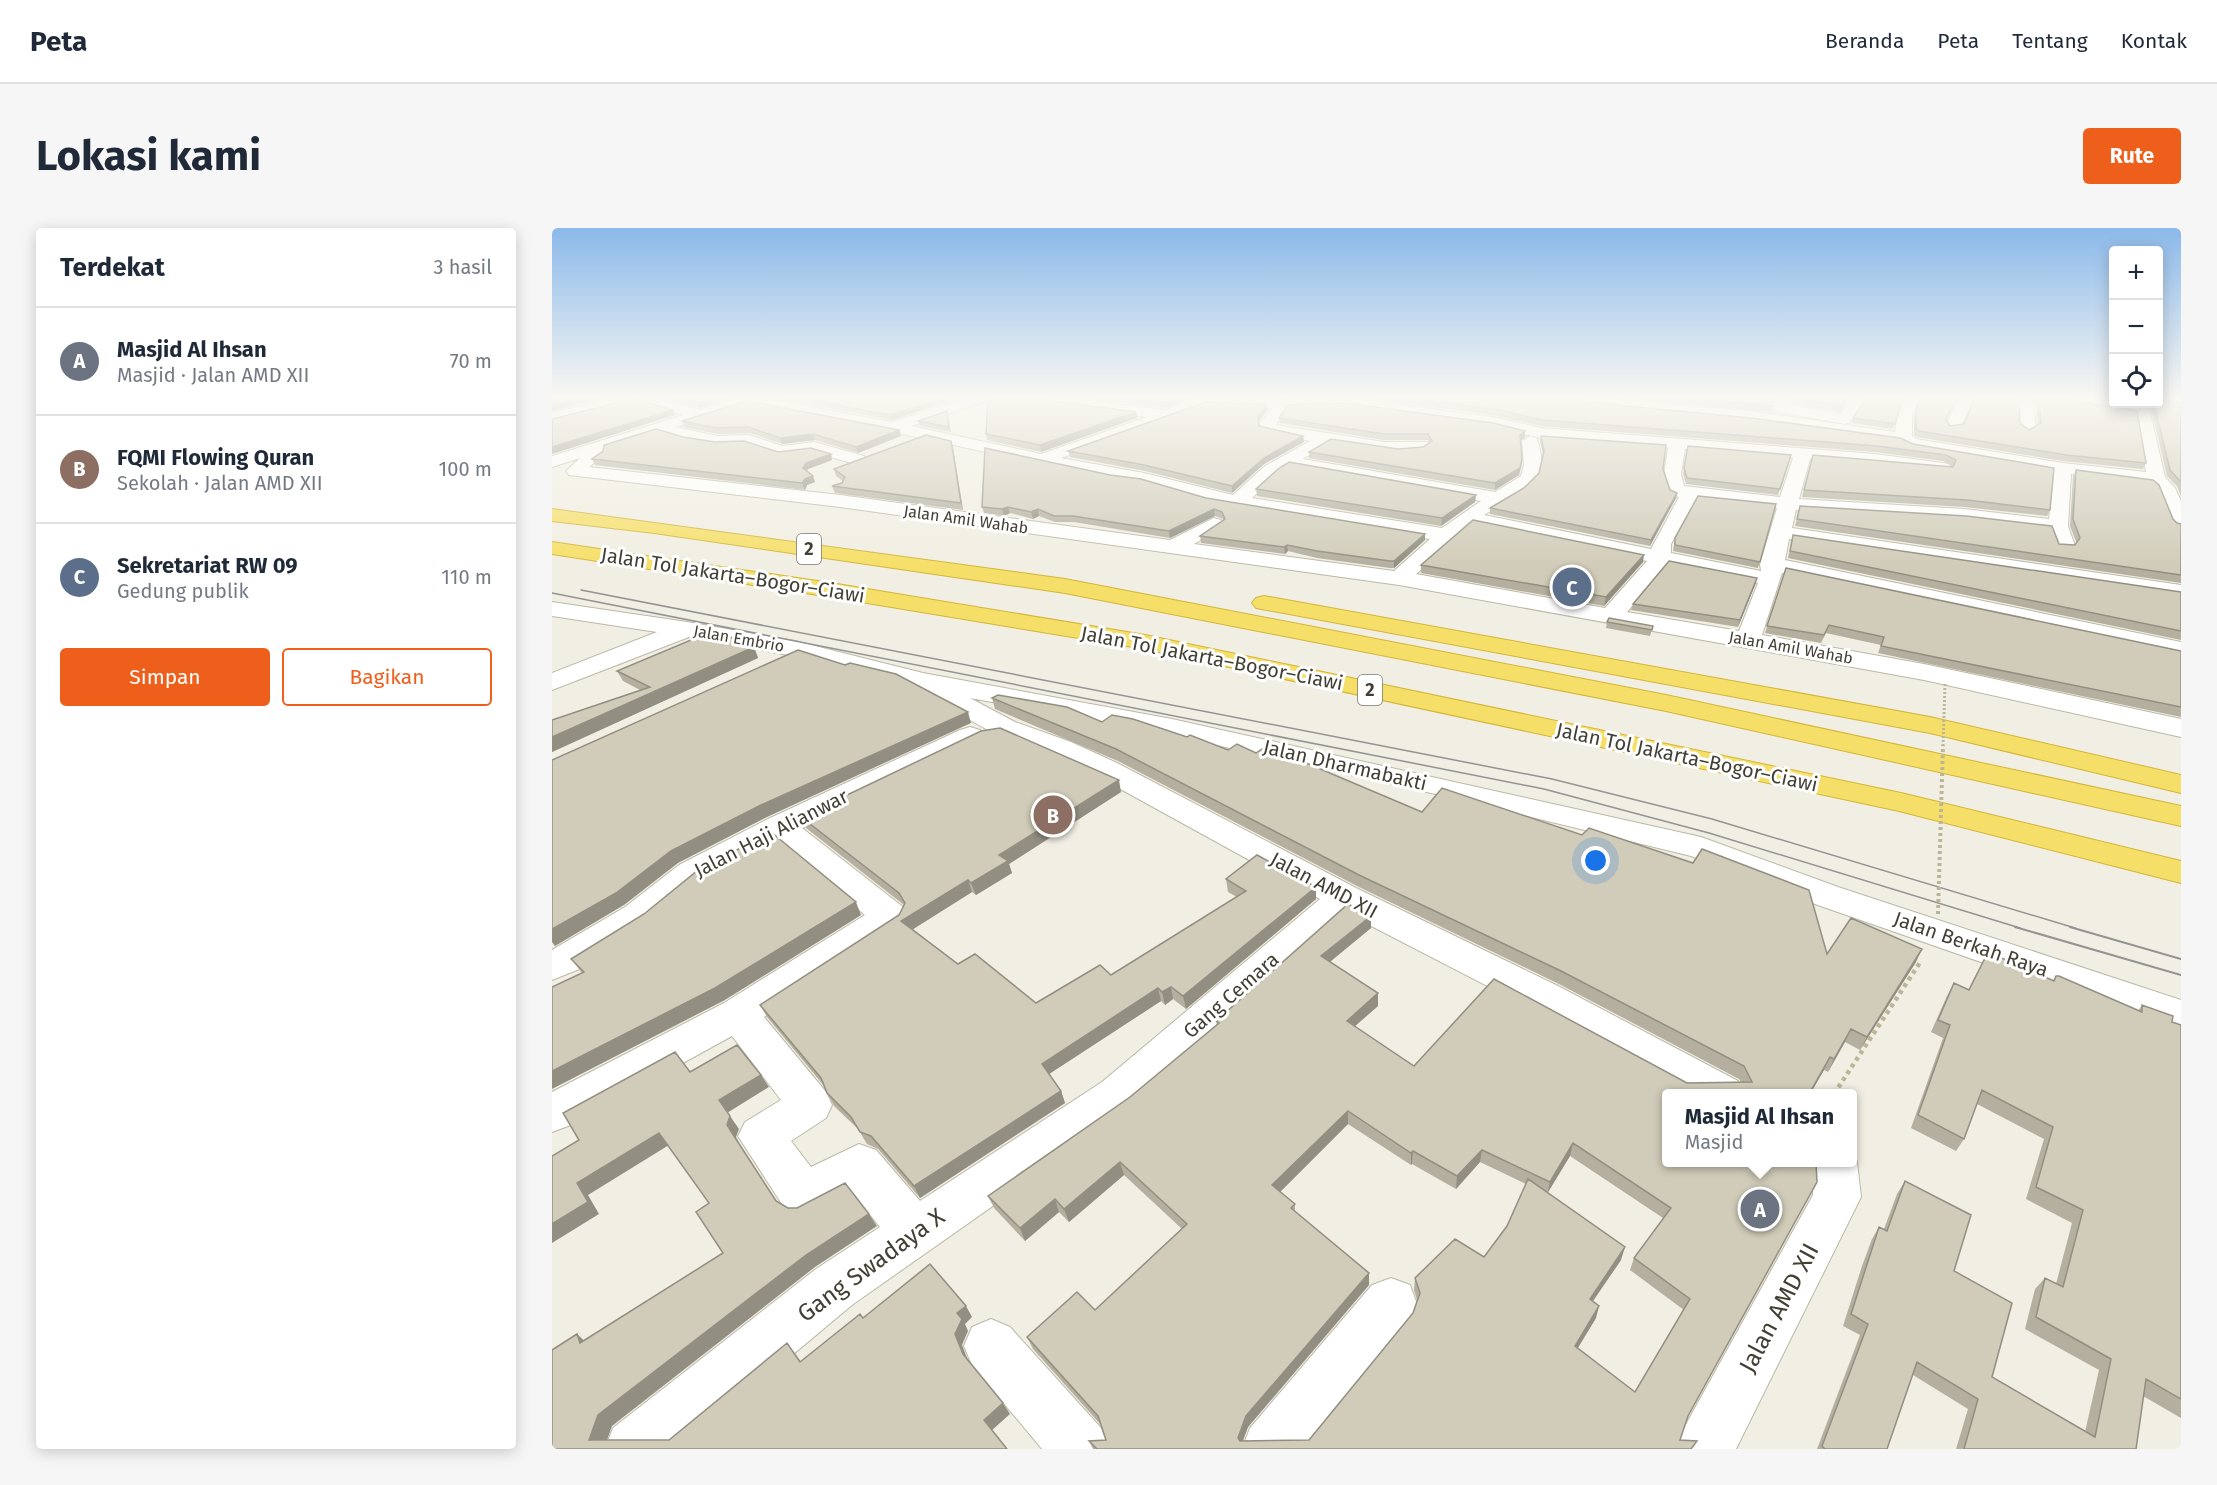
<!DOCTYPE html>
<html lang="id">
<head>
<meta charset="utf-8">
<style>
	:root { --surface:#fff; --page:#f6f6f7; --text:#1f2937; --muted:#747a83; --line:#e0e1e3; --accent:#ef5f1c }
	body { margin:0; font-family:"Fira Sans",sans-serif; background:var(--page); color:var(--text) }
	.controls { position:absolute; right:18px; top:18px; display:grid; overflow:hidden; border-radius:6px; box-shadow:0 3px 15px #0003 }
	.controls button { width:54px; height:54px; display:grid; place-items:center; padding:0; border:0; border-bottom:2px solid var(--line); background:var(--surface); color:var(--text); font:30px sans-serif }
	.you { position:absolute; left:1044px; top:633px; width:21px; height:21px; margin:-15px; border:4px solid #fff; border-radius:50%; background:#1a73e8; box-shadow:0 0 0 9px #1a73e833 }
	.badge { display:grid; place-items:center; width:39px; height:39px; border-radius:50%; background:var(--accent); color:#fff; font-size:20px; font-weight:700 }
	.pin { position:absolute; translate:-50% -50%; border:3px solid #fff; box-shadow:0 2px 6px #0006 }
	.popup { position:absolute; left:1110px; top:861px; width:195px; height:78px; box-sizing:border-box; display:grid; place-content:center; border-radius:6px; background:var(--surface); filter:drop-shadow(0 2px 4px #0005); font-size:20px; white-space:nowrap; color:var(--muted) }
	.popup b { font-size:22px; color:var(--text) }
	.popup::after { content:''; position:absolute; left:50%; top:100%; margin-left:-12px; border:12px solid transparent; border-top-color:var(--surface) }
	.list { margin:0; padding:0; list-style:none }
	h2 { display:flex; justify-content:space-between; align-items:center; height:78px; margin:0; padding:0 24px; font-size:26px }
	h2 small { font-size:20px; font-weight:400; color:var(--muted) }
	.list li { display:grid; grid-template-columns:39px 1fr auto; gap:18px; align-items:center; box-sizing:border-box; height:108px; padding:0 24px; border-top:2px solid var(--line) }
	.list b { display:block; font-size:22px; white-space:nowrap }
	.list p { margin:0; font-size:20px; white-space:nowrap; color:var(--muted) }
	.list em { font-size:20px; font-style:normal; color:var(--muted) }
	.actions { display:flex; gap:12px; padding:18px 24px }
	.actions a { flex:1; padding:14px 0; border:2px solid var(--accent); border-radius:6px; text-align:center; font-size:21px; color:var(--accent) }
	.actions .main { background:var(--accent); color:#fff }
	.icon { flex:none; width:33px; height:33px; fill:none; stroke:currentColor; stroke-width:2; stroke-linecap:round; stroke-linejoin:round }
	.map { position:relative; flex:none; width:1629px; height:1221px; overflow:hidden; border-radius:6px }
	header { display:flex; align-items:center; gap:36px; box-sizing:border-box; height:84px; padding:0 30px; background:var(--surface); border-bottom:2px solid var(--line) }
	header strong { font-size:28px }
	nav { display:flex; gap:33px; margin-inline-start:auto; font-size:21px }
	.intro { display:flex; align-items:center; justify-content:space-between; box-sizing:border-box; height:144px; padding:0 36px }
	h1 { margin:0; font-size:42px }
	.button { padding:15px 27px; border-radius:6px; background:var(--accent); color:#fff; font-size:21px; font-weight:700 }
	main { display:flex; gap:36px; padding:0 36px }
	aside { flex:1; background:var(--surface); border-radius:6px; box-shadow:0 3px 15px #0003 }
	.map>svg:first-child { display:block }
</style>
</head>
<body>
<header>
<strong>Peta</strong>
<nav><a>Beranda</a><a>Peta</a><a>Tentang</a><a>Kontak</a></nav>
</header>
<div class="intro"><h1>Lokasi kami</h1><a class="button">Rute</a></div>
<main>
<aside>
<h2>Terdekat<small>3 hasil</small></h2>
<ul class="list">
<li><span class="badge" style="background:#6b7280">A</span><div><b>Masjid Al Ihsan</b><p>Masjid · Jalan AMD XII</p></div><em>70 m</em></li>
<li><span class="badge" style="background:#8d6e63">B</span><div><b>FQMI Flowing Quran</b><p>Sekolah · Jalan AMD XII</p></div><em>100 m</em></li>
<li><span class="badge" style="background:#5c6f8a">C</span><div><b>Sekretariat RW 09</b><p>Gedung publik</p></div><em>110 m</em></li>
</ul>
<div class="actions"><a class="main">Simpan</a><a>Bagikan</a></div>
</aside>
<div class="map">
<svg width="1629" height="1221" viewBox="0 0 1629 1221">
	<rect width="100%" height="100%" fill="#f1efe3"/>
	<g fill="none" stroke-linecap="round" stroke-linejoin="round">
		<g stroke="#bbb8a6" stroke-width="2">
			<path id="minor" d="M71,168H95L148,182L193,168H217L215,171L340,194L422,168H495L614,182L649,168L731,172L793,170L941,189L989,200L1323,226L1391,235L1397,236L1400,240L1397,244L1258,231L1247,271L1412,281L1497,291L1502,244L1359,220L1347,214L1198,193L1031,177L1024,173L1031,169L1198,183L1343,204L1345,189L1353,168H1367L1360,189V208L1364,211L1511,235L1594,244L1584,187L1481,170L1484,201L1476,206L1468,201L1467,168H1521L1562,176H1596L1613,249L1623,260L1629,273V302L1622,300L1619,296L1606,262L1599,256L1519,246L1516,298L1523,318L1520,322H1506L1498,303L1412,293L1244,282L1240,300L1629,357V371L1237,311L1233,332L1629,414V430L1230,345L1210,407L1372,436L1629,491V509L1372,452L847,357L288,279L17,247L14,243L28,230L0,239V228L131,187L83,174L0,195V185ZM446,169L452,172L595,189L489,226L359,198ZM197,176L341,204L559,251L590,255L655,274L878,311L842,343L642,316L669,300L672,296L669,292L662,290L618,312L288,267L37,239L52,227L53,221L106,204L134,213L166,218L195,217L229,228L261,224L306,237L315,232L312,228L262,214L230,218L197,207L166,208L123,199ZM654,177L720,180L708,195L710,203L758,213L713,238L681,267L592,245L509,230ZM793,178L941,199L989,210L1116,220L1112,246L1119,267L1127,269L1099,321L932,287C955,271 992,262 989,228C988,222 987,215 984,210L978,208L970,213L972,237L969,248L943,264L751,231L779,214C798,218 865,234 878,218L876,214H832L724,197L735,180ZM1133,221L1241,230L1228,269L1132,258L1129,246ZM737,239L929,273L890,300L700,270L725,246ZM1144,271L1225,280L1208,336L1209,343L1119,325V316ZM920,297L1095,333L1053,380L864,346ZM1115,337L1206,355L1187,403L1075,384Z
				M1228,168H1243L1237,177L1289,186L1300,168H1315L1298,194L1293,196L1222,183L1220,180Z
				M1408,168H1422L1408,201H1396L1394,198Z
				M0,374L135,394L243,413L371,445L620,491L1149,609L1286,659L1629,772V804L1260,675L1139,628L897,569L620,507L418,470L463,494L519,514L565,535L806,661L1006,758L1186,853L1193,866H1132L978,780L796,686L580,880L300,1077L128,1221H53L61,1200L264,1041L328,999L301,965L252,990L235,984L186,908L193,894L229,872L180,808L16,898L0,904V864L172,775L313,687L225,613L151,653L99,697L35,738L0,752V722L73,679L127,637L216,591L408,502L418,499L428,502L432,508L428,514L250,600L351,679L356,688L351,697L212,789L274,864L280,877L274,890L239,913L259,939L307,916L324,922L368,973L550,854L768,671L543,547L499,526L443,506L373,467L369,460L242,428L137,409L0,462V445L105,404L0,388Z
				M1301,925L1305,934L1309,969L1184,1221H1124L1132,1200L1261,967L1259,934H1301Z
				M839,1050L858,1057L865,1076L858,1095L756,1221H690L698,1200L820,1057Z
				M439,1091L458,1099L549,1200L557,1221H490L420,1137L412,1118L420,1099Z"/>
		</g>
		<g stroke="#d4b539" stroke-width="2">
			<path id="highway" d="M0,281L513,351L1114,467L1629,578V598L1114,483L513,365L102,305L0,293Z
				M0,314L279,355L593,407L1349,565L1629,633V655L1347,583L593,421L279,369L0,326Z
				M712,368L1378,489L1629,547V565L1378,505L704,380L700,375L704,370Z"/>
		</g>
		<path stroke="#bcb698" stroke-width="4.5" stroke-dasharray="4 4" stroke-linecap="butt" d="M1282,866L1369,733"/>
		<use href="#minor" fill="#fff" fill-rule="evenodd"/>
		<use href="#highway" fill="#f6df68" fill-rule="evenodd"/>
		<path stroke="#939393" stroke-width="1.5" d="M29,362L1000,551L1160,591L1523,700
			M0,365L992,561L1157,605L1468,700"/>
		<path stroke="#939393" stroke-width="2" d="M1463,699L1629,747
			M1518,699L1629,731"/>
		<path stroke="#bcb698" stroke-width="3" stroke-dasharray="2 2" stroke-linecap="butt" d="M1391,518L1393,456"/>
		<path stroke="#bcb698" stroke-width="4" stroke-dasharray="3 3" stroke-linecap="butt" d="M1386,686L1391,517"/>
	</g>
	<path fill="#b4af9f" fill-rule="evenodd" d="M106,168H184L148,180Z
		M218,168H393L394,174L340,192L219,169Z
		M518,168H642L614,180Z
		M705,168H770L731,170Z
		M799,168H1028L1026,170L1032,174L1361,216L1502,240L1498,282L1495,288L1412,279L1250,269L1261,227L1401,239L1391,233L1323,224L989,198L941,187Z
		M1050,168H1225L1220,176L1221,178L1220,184Z
		M1297,168L1288,184L1241,175L1242,170Z
		M1351,168L1341,201L1300,195L1301,190Z
		M1407,168L1394,192L1398,198L1468,195L1477,202L1486,197L1484,173L1485,168H1493L1594,235L1591,241L1511,233L1365,209L1362,207V189L1369,169Z
		M1535,168H1562V174Z
		M1629,175V268L1625,258L1615,248L1598,176Z
		M715,182L707,193V198L751,208L752,214L712,236L680,265L593,243L518,229L516,223Z
		M584,184L585,190L489,224L435,212L434,206Z
		M396,188L399,204L368,198L366,193Z
		M727,190L973,209L969,212L970,237L967,247L943,262L757,230V224L846,221L871,219L878,215L876,212H832L728,195Z
		M130,193L347,202L349,208L306,225L263,212L230,216L198,205L166,206L132,199Z
		M989,208L1111,241L1118,262L1124,270L1098,318L938,286V280L972,260L987,245L991,227L988,213Z
		M131,209L226,224L279,226L280,232L256,241L255,243L263,254L255,257L253,262L43,237L40,231Z
		M399,213L411,282L283,265L280,258L290,255L291,253L284,248L282,241Z
		M1136,218L1239,227L1226,267L1134,256L1131,246Z
		M1524,242L1621,291L1625,295L1629,296V355L1243,298L1248,278L1507,316L1523,317L1525,316L1518,298L1521,249Z
		M704,261L924,267L923,274L889,298L705,268Z
		M654,270L873,306V312L842,340H838L765,330L736,323L733,326L649,315L648,308L671,292V291L663,288L618,310L522,294H503L487,288L481,291L458,285L452,288L432,285L430,279Z
		M1224,276L1206,340L1121,323L1123,310Z
		M1241,307L1629,364V412L1236,330Z
		M1091,334L1052,378L869,345V337Z
		M1234,340L1629,423V489L1326,425L1329,417L1274,405L1269,415L1213,405Z
		M1203,357L1186,399L1079,382L1081,376Z
		M1055,394L1101,398L1098,408L1054,400Z
		M157,413L202,419L206,430L0,524V492L88,462L71,453L65,443Z
		M440,470L676,522L704,525L1275,726L1364,734L1308,822L1293,814L1276,844L1272,842L1258,866H1115L1261,934L1135,1190L1128,1212L1140,1221H541L537,1213L554,1212L549,1197L481,1121L475,1109L543,1082L630,1001L572,947L517,994L507,984L473,1013L442,980L436,968L578,869L665,797L664,793L819,688V700L778,734L826,765V778L803,798L862,838L1135,855L1189,854L1187,851L1007,756L807,659L566,533L443,481ZM796,896L859,937L860,936L904,961L928,934L974,956L955,998L932,1029L863,1050L862,1062L865,1072L861,1085L757,1212L691,1213L696,1199L817,1057V1045L743,984V976L728,964ZM1018,928L1111,990L1082,1030L1078,1042L1132,1082L1083,1164L1026,1120L1044,1090L1041,1073L1069,1032L995,965Z
		M569,564L457,636L460,645L424,667L420,664L361,701L406,736L484,775L559,747L685,669L676,664L674,651L764,659V671L634,781L621,771L613,777L609,773L497,846L509,863L513,875L368,970L326,921L315,916L306,901L282,878L272,858L215,789L208,777L347,687L352,677L254,600L249,589Z
		M309,687L171,773L30,745L19,731Z
		M1436,724L1501,752L1504,748L1586,783L1590,777L1620,794L1629,797V1190L1591,1168L1584,1221H1404L1416,1181L1361,1147L1335,1221H1265L1308,1107L1291,1098L1310,1038L1320,1011L1327,999L1332,1001L1345,966L1353,953L1402,1043L1440,1149L1533,1204L1547,1142L1473,1101L1483,1061L1493,1050L1504,1056L1520,995L1474,971L1492,911L1425,876L1412,911L1404,923L1359,900L1391,810L1379,804L1395,768L1402,755L1416,762Z"/>
	<path fill="#928f82" d="M36,168H59L0,183V177Z
		M166,168H184L148,180L146,175Z
		M393,168L394,174L340,192L338,187Z
		M628,168H642L614,180L613,174Z
		M1295,168H1297L1288,184L1289,178Z
		M715,177V182L706,194V188Z
		M121,182L123,187L0,226V219Z
		M584,184L585,190L489,224L488,217Z
		M347,202L349,208L306,225L304,219Z
		M973,203V209L968,213V207Z
		M261,206L263,212L230,216L228,210Z
		M751,208L752,214L712,236L680,265V258L712,230Z
		M399,213L401,219L411,282L409,275Z
		M279,226L280,232L256,241L253,246L251,240L254,235Z
		M970,231L967,247L943,262V255Z
		M261,248L263,254L255,257L253,262L250,255L253,251Z
		M1125,265L1124,270L1098,318L1099,312Z
		M924,267L923,274L889,298L890,290Z
		M456,279L458,285L452,288L450,281Z
		M486,281L487,288L481,291L479,284Z
		M662,281L663,288L618,310L617,303Z
		M873,306V312L842,340V333Z
		M735,317L736,323L733,326L732,319Z
		M1092,327L1091,334L1052,378L1054,369Z
		M1205,350L1203,357L1186,399L1188,392Z
		M202,419L206,430L0,524V509Z
		M416,484L419,495L215,589L126,635L72,677L3,718L0,714V701L119,623L209,577Z
		M567,552L569,564L457,636L460,645L424,667L419,655L447,627Z
		M416,652L420,664L355,705L349,693Z
		M764,659V671L634,781L631,768Z
		M304,674L309,687L171,773L0,861V843Z
		M819,688V700L769,741V728Z
		M1370,721L1364,734L1308,822L1315,809Z
		M619,759L621,771L613,777L610,764Z
		M606,760L609,773L494,848L490,836Z
		M826,765V778L795,805V793Z
		M1299,801L1293,814L1276,844L1282,831Z
		M1278,829L1272,842L1258,866H1257Z
		M209,847L217,859L175,885L167,872Z
		M509,863L513,875L368,970L362,958Z
		M796,883V896L722,970L720,957Z
		M178,888L187,901L184,909L190,921L233,985L182,908L175,897Z
		M107,905L117,917L36,967L47,986L0,1015V996L25,955Z
		M1021,915L1018,928L995,966L998,954Z
		M930,922L928,934L904,961L905,948Z
		M861,923L860,936L859,937V925Z
		M568,934L572,947L517,994L512,981Z
		M503,971L507,984L473,1013L468,1000Z
		M317,986L325,998L263,1039L60,1198L52,1221L37,1212L46,1187L254,1027Z
		M1073,1019L1069,1032L1034,1083L1038,1071Z
		M817,1045V1057L696,1199L688,1220L686,1210L694,1188Z
		M414,1078L420,1089L413,1096L416,1103L410,1117L418,1138L411,1126L403,1106L405,1085Z
		M1047,1078L1044,1090L1020,1129L1023,1118Z
		M25,1106L38,1118L28,1115Z
		M235,1115L244,1127L257,1145L248,1134Z
		M451,1175L458,1186L439,1203L432,1192Z"/>
	<path fill="#d1ccb9" stroke="#928f82" stroke-width="1.5" fill-rule="evenodd" d="M0,168H36L0,177Z
		M122,168H166L146,175Z
		M239,168H393V170L338,187Z
		M436,168H466L584,184L488,217L434,206Z
		M563,168H628L613,174Z
		M841,168H1025L1032,174L1199,190L1348,210L1361,216L1502,240L1498,282L1415,272L1252,262L1261,227L1401,239L1404,232L1394,227L1325,218L990,192L942,181Z
		M1111,168H1223L1219,173L1221,178Z
		M1243,168H1295L1289,178L1242,170Z
		M1315,168H1351L1343,196L1301,190Z
		M1369,168H1406L1394,191L1398,198L1412,196L1424,168H1467L1468,195L1477,202L1489,195L1486,168H1493L1585,183L1594,235L1514,227L1367,203L1364,201V184Z
		M1606,170L1629,175V254L1618,242L1602,176H1606Z
		M81,171L121,182L0,219V191Z
		M195,173L347,202L304,219L261,206L228,210L196,199L164,200L130,193Z
		M654,174L715,177L706,188L707,198L751,208L712,230L680,258L592,237L516,223Z
		M793,175L941,195L973,203L968,207L970,231L968,240L943,255L757,224L779,211L846,221L871,219L880,213L876,206H832L727,190L736,177Z
		M395,183L397,199L366,193Z
		M104,201L131,209L163,214L192,213L226,224L259,220L279,226L254,235L251,240L261,248L253,251L250,255L40,231L51,223L52,217Z
		M374,207L399,213L409,275L280,258L290,255L293,249L282,241Z
		M989,208L1114,217L1111,241L1118,262L1125,265L1099,312L938,280L972,260L987,245L992,223Z
		M1136,218L1239,227L1228,261L1135,250L1132,240Z
		M433,220L558,247L589,251L654,270L873,306L842,333H838L765,323L735,317L732,319L648,308L673,291L670,284L662,281L617,303L521,288H502L486,281L479,284L456,279L450,281L430,279Z
		M737,234L924,267L890,290L704,261L726,241Z
		M1524,242L1601,252L1607,257L1621,291L1625,295L1629,296V347L1245,291L1248,278L1414,288L1500,298L1507,316L1523,317L1528,310L1521,291Z
		M1146,268L1224,276L1208,334L1123,317V310Z
		M921,292L1092,327L1054,369L869,337Z
		M1241,307L1629,364V403L1238,323Z
		M1117,333L1205,350L1188,392L1081,376Z
		M1234,340L1629,423V479L1329,418L1332,409L1277,397L1272,407L1215,398Z
		M1057,390L1101,398L1100,402L1055,394Z
		M170,408L178,409L202,419L0,509V492L98,459L65,443L146,409L157,413Z
		M246,422L293,437L298,435L344,446L416,484L209,577L119,623L64,665L0,701V532Z
		M446,467L515,479L550,494L560,487L581,491L635,509L638,507L676,522L685,516L704,525L713,519L721,521L870,584L890,560L1030,607L1037,600L1141,635L1150,621L1257,662L1275,726L1299,690L1370,721L1315,809L1299,801L1282,831L1278,829L1257,866H1115V934H1261L1264,936L1265,954L1136,1188L1128,1212L1145,1213L1139,1221H545L537,1213L554,1212L546,1188L475,1109L525,1064L543,1082L635,996L568,934L512,981L503,971L468,1000L436,968L578,869L667,795L664,793L796,676L819,688L769,728L826,765L795,793L862,838L942,751L1135,855L1200,854L1192,838L1009,743L807,647L564,521L440,470ZM796,883L859,925L861,923L905,948L930,922L998,954L1021,915L1119,980L1082,1030L1138,1071L1083,1164L1023,1118L1047,1078L1038,1071L1073,1019L976,951L955,998L932,1029L903,1011L863,1050L868,1065L861,1085L757,1212L688,1213L686,1210L694,1188L817,1045L739,980L743,976L720,957Z
		M448,500L567,552L447,627L456,633L419,655L416,652L349,693L406,736L423,726L484,775L548,737L559,747L694,663L674,651L705,627L764,659L631,768L619,759L610,764L606,760L490,836L509,863L362,958L319,908L308,904L299,889L275,865L269,850L208,777L347,687L353,675L347,665L249,589L429,503Z
		M219,604L304,674L163,760L0,843V759L32,744L19,731L92,686L145,643Z
		M1436,724L1502,753L1504,748H1507L1590,784V777L1621,788L1620,794L1629,797V1171L1594,1151L1584,1221H1412L1426,1171L1365,1134L1335,1221H1273L1270,1218L1316,1096L1299,1086L1327,999L1335,1003L1353,953L1419,987L1402,1043L1460,1075L1440,1149L1543,1209L1559,1131L1484,1089L1493,1050L1511,1059L1531,982L1484,959L1501,899L1430,862L1412,911L1366,887L1398,797L1386,792L1402,755L1417,762Z
		M185,817L209,847L167,872L178,888L175,897L182,908L224,973L236,980H245L293,955L317,986L254,1027L46,1187L37,1212H117L235,1115L248,1134L308,1086L311,1090L378,1036L414,1078L405,1085L410,1091L403,1106L411,1126L451,1175L432,1192L455,1221H0V1122L25,1106L28,1115L171,1025L144,984L157,975L107,905L25,955L36,974L0,996V928L27,912L11,885L123,824L138,844Z"/>
	<linearGradient id="sky" x2="0" y2="1"><stop stop-color="#8bb9ea"/><stop offset="0.5" stop-color="#f9f8f2"/><stop offset="1" stop-color="#f9f8f2" stop-opacity="0"/></linearGradient>
	<rect width="1629" height="339" fill="url(#sky)"/>
	<g text-anchor="middle" stroke-width="6" stroke-linejoin="round" paint-order="stroke">
		<g font-size="16" fill="#423f34" stroke="#fff">
			<text transform="translate(414 291) rotate(8)" y="6">Jalan Amil Wahab</text>
			<text transform="translate(187 410) rotate(10)" y="6">Jalan Embrio</text>
			<text transform="translate(1239 419) rotate(10)" y="6">Jalan Amil Wahab</text>
		</g>
		<g fill="#fff" stroke="#7b7971" stroke-width="1.5">
			<rect x="245" y="306" width="24" height="30" rx="4.5"/>
			<rect x="806" y="447" width="24" height="30" rx="4.5"/>
		</g>
		<g font-size="18" font-weight="bold" fill="#423f34">
			<text x="257" y="327">2</text>
			<text x="818" y="468">2</text>
		</g>
		<g font-size="20" fill="#423f34" stroke="#fff">
			<text transform="translate(181 347) rotate(9)" y="7">Jalan Tol Jakarta–Bogor–Ciawi</text>
			<text transform="translate(660 430) rotate(11)" y="7">Jalan Tol Jakarta–Bogor–Ciawi</text>
			<text transform="translate(1135 529) rotate(12)" y="7">Jalan Tol Jakarta–Bogor–Ciawi</text>
			<text transform="translate(793 537) rotate(13)" y="7">Jalan Dharmabakti</text>
			<text transform="translate(219 605) rotate(-27)" y="7">Jalan Haji Alianwar</text>
			<text transform="translate(772 657) rotate(28)" y="7">Jalan AMD XII</text>
			<text transform="translate(1419 716) rotate(19)" y="7">Jalan Berkah Raya</text>
			<text transform="translate(679 767) rotate(-41)" y="7">Gang Cemara</text>
		</g>
		<g font-size="24" fill="#423f34" stroke="#fff">
			<text transform="translate(319 1037) rotate(-36)" y="8">Gang Swadaya X</text>
			<text transform="translate(1227 1080) rotate(-62)" y="8">Jalan AMD XII</text>
		</g>
	</g>
</svg>
<div class="controls">
<button>+</button>
<button>−</button>
<button><svg class="icon" aria-label="locate" viewBox="0 0 24 24"><circle cx="12" cy="12" r="6"/><path d="M12 2v4M12 18v4M2 12h4M18 12h4"/></svg></button>
</div>
<div class="you"></div>
<div class="pin badge" style="left:1208px;top:981px;background:#6b7280">A</div>
<div class="popup"><b>Masjid Al Ihsan</b>Masjid</div>
<div class="pin badge" style="left:501px;top:587px;background:#8d6e63">B</div>
<div class="pin badge" style="left:1020px;top:359px;background:#5c6f8a">C</div>
</div>
</main>
</body>
</html>
